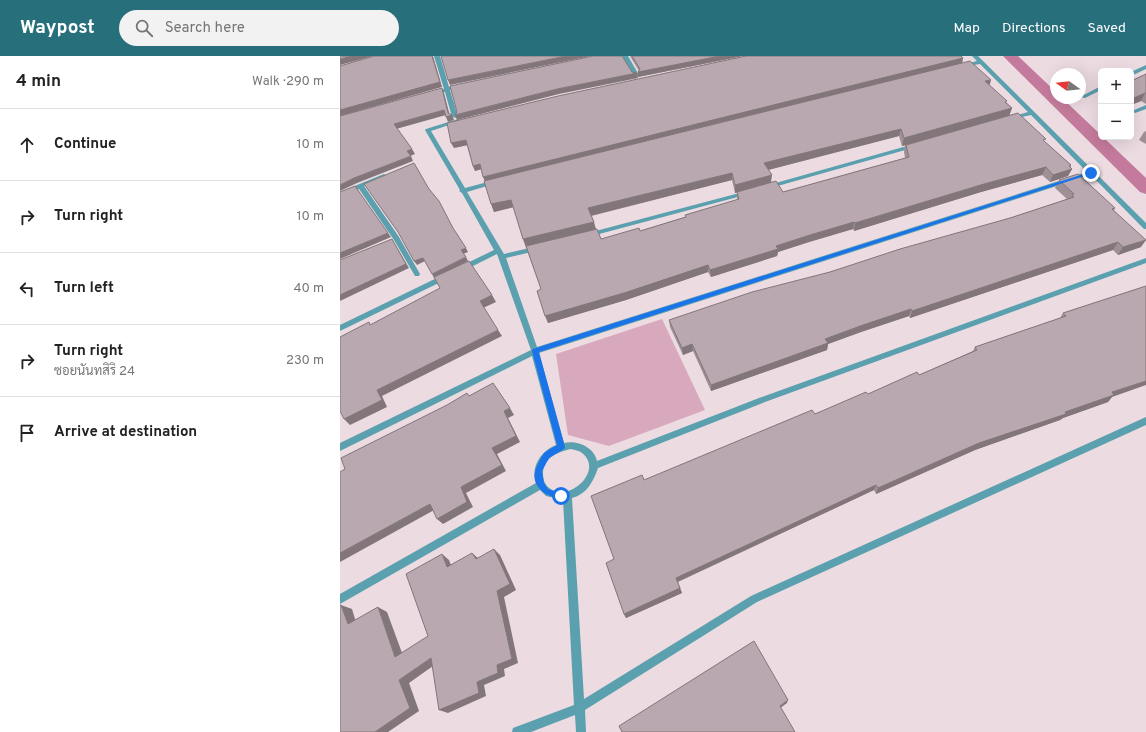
<!DOCTYPE html>
<html lang="en">
<head>
<meta charset="utf-8">
<style>
	:root { --surface:#fff; --page:#f2f2f2; --text:#222; --muted:#767676; --line:#e0e0e0; --accent:#286f7c }
	body { margin:0; font-family:Overpass,Sarabun,sans-serif; background:var(--page); color:var(--text) }
	.controls { position:absolute; right:12px; top:12px; display:grid; overflow:hidden; border-radius:6px; box-shadow:0 4px 16px #0002 }
	.controls button { width:36px; height:36px; display:grid; place-items:center; padding:0; border:0; border-bottom:1px solid var(--line); background:var(--surface); color:var(--text); font:20px sans-serif }
	.compass { position:absolute; left:710px; top:12px; width:36px; height:36px; border-radius:50%; background:var(--surface); box-shadow:0 4px 16px #0002; rotate:285deg }
	.stop { position:absolute; width:12px; height:12px; margin:-9px; border:3px solid #1a73e8; border-radius:50%; background:#fff }
	.stop.end { background:#1a73e8; border-color:#fff; box-shadow:0 1px 4px #0008 }
	.list { margin:0; padding:0; list-style:none }
	h2 { display:flex; justify-content:space-between; align-items:center; height:52px; margin:0; padding:0 16px; font-size:17px }
	h2 small { font-size:13px; font-weight:400; color:var(--muted) }
	.list li { display:grid; grid-template-columns:26px 1fr auto; gap:12px; align-items:center; box-sizing:border-box; height:72px; padding:0 16px; border-top:1px solid var(--line) }
	.list b { display:block; font-size:15px; white-space:nowrap }
	.list p { margin:0; font-size:13px; white-space:nowrap; color:var(--muted) }
	.list em { font-size:13px; font-style:normal; color:var(--muted) }
	.icon { flex:none; width:22px; height:22px; fill:none; stroke:currentColor; stroke-width:2; stroke-linecap:round; stroke-linejoin:round }
	.map { position:relative; flex:none; width:806px; height:676px; overflow:hidden }
	header { display:flex; align-items:center; gap:24px; box-sizing:border-box; height:56px; padding:0 20px; background:var(--accent); color:#fff }
	header strong { font-size:19px }
	nav { display:flex; gap:22px; margin-inline-start:auto; font-size:14px }
	.search { width:280px; height:36px; background:var(--page); display:flex; align-items:center; gap:10px; box-sizing:border-box; padding:0 14px; border-radius:22px; color:var(--muted); font-size:15px }
	main { display:flex }
	aside { flex:1; background:var(--surface) }
	.map>svg:first-child { display:block }
</style>
</head>
<body>
<header>
<strong>Waypost</strong>
<div class="search"><svg class="icon" aria-label="search" viewBox="0 0 24 24"><circle cx="10" cy="10" r="6"/><path d="M15 15l6 6"/></svg>Search here</div>
<nav><a>Map</a><a>Directions</a><a>Saved</a></nav>
</header>
<main>
<aside>
<h2>4 min<small>Walk · 290 m</small></h2>
<ul class="list">
<li><svg class="icon" aria-label="ahead" viewBox="0 0 24 24"><path d="M12 20V5M6 11l6-6 6 6"/></svg><div><b>Continue</b></div><em>10 m</em></li>
<li><svg class="icon" aria-label="right" viewBox="0 0 24 24"><path d="M7 20v-9h11M14 6l5 5-5 5"/></svg><div><b>Turn right</b></div><em>10 m</em></li>
<li><svg class="icon" aria-label="left" viewBox="0 0 24 24"><path d="M17 20v-9H6M10 6l-5 5 5 5"/></svg><div><b>Turn left</b></div><em>40 m</em></li>
<li><svg class="icon" aria-label="right" viewBox="0 0 24 24"><path d="M7 20v-9h11M14 6l5 5-5 5"/></svg><div><b>Turn right</b><p>ซอยนันทสิริ 24</p></div><em>230 m</em></li>
<li><svg class="icon" aria-label="arrive" viewBox="0 0 24 24"><path d="M6 21V4h12l-3 4 3 4H6"/></svg><div><b>Arrive at destination</b></div></li>
</ul>
</aside>
<div class="map">
<svg width="806" height="676" viewBox="0 0 806 676">
	<rect width="100%" height="100%" fill="#eddbe2"/>
	<path fill="#d8a8bd" d="M322,263L365,354L269,390L228,379L216,298Z"/>
	<g fill="none" stroke-linecap="round" stroke-linejoin="round">
		<path fill="#c47a9c" fill-rule="evenodd" d="M663,0H678L716,36V42H722L761,79V81H763L806,122V138L800,136Z"/>
		<path fill="#5ba0ae" fill-rule="evenodd" d="M94,0H100L109,31L121,28L124,30L110,34L118,61L117,62L112,61L105,36L93,39L90,37L104,33Z
			M282,0H288L299,19L298,20H294Z
			M632,0H638L806,167V173H804L751,119L199,297L224,387C237,384 254,391 257,405L419,342L806,202V207L425,346L258,412C253,426 247,438 232,442L244,643L411,540L806,361V369L417,546L245,654L246,676H236L235,659L191,676H172L173,672L234,649L223,444L206,440L200,434L0,548V538L196,427C190,411 201,395 216,389L192,300L0,395V387L191,294L157,198L121,216L118,213L119,211L154,194L122,137L119,135L120,134L85,74L86,73L118,63L121,65L91,75L125,132L155,124L158,126L157,127L127,136L164,198L198,190L201,192L200,194L166,202L197,291L747,116L691,59L668,64V62L688,56L640,8L622,11V9L637,5ZM231,393C235,394 240,395 242,397C265,415 227,449 208,431C204,427 203,422 203,417C204,401 218,396 231,393Z
			M806,9V13L791,20V16Z
			M761,30V34L745,42L740,41Z
			M806,49V53L795,57L792,55Z
			M574,88L577,90L576,91L427,133L424,131L425,130Z
			M44,118L47,120L46,121L24,130L59,181L80,218L79,220H75L54,184L19,133L0,140V136Z
			M407,135L410,137L409,138L248,181L245,179L248,177Z
			M105,218L107,219L109,221L107,223L0,275V269Z"/>
	</g>
	<path fill="#9f9096" fill-rule="evenodd" d="M290,0H403L298,21L299,15Z
		M406,0L623,2L622,7L649,30L672,52L669,60L705,86L731,109L730,111L732,113L728,120L710,126L702,119L641,136L514,175L513,173L469,186L438,196L437,200L371,221L368,216L286,244L208,267L201,233L183,183L174,151L154,156L141,113L135,115L133,110L127,89L114,92ZM559,80L562,90L565,89L564,96L565,102L443,136L431,126L428,114ZM392,124L395,137L397,136V144L345,159V161L300,175L261,183L256,173L251,160Z
		M806,18V48L801,45L791,49V25Z
		M806,75V88L799,84L804,76Z
		M719,124L775,152L774,154L801,191L778,199L773,194L570,262L569,260L521,276L488,288L487,294L371,335L353,295L343,299L330,271L329,264L490,216L670,162L727,143L715,132Z
		M806,230L772,341L768,346L723,362L720,364L635,394L536,438L534,434L338,526L342,537L286,562L284,558L274,503L304,424L475,358L579,319L633,295L635,291L720,262L723,257Z"/>
	<path fill="#82767a" d="M12,0H33L0,9V3Z
		M92,0H93L102,31L0,60V54Z
		M226,0H251L110,29L108,24Z
		M380,0H403L298,21V16Z
		M623,2L622,7L145,125L143,121Z
		M297,17L298,22L219,38L117,64L115,59L217,33Z
		M651,24L649,31L645,25Z
		M102,32L104,37L110,60L112,59L114,64L108,66L106,61L108,57Z
		M805,37L801,45L791,49V48L794,42Z
		M672,52L669,60L562,90L564,82Z
		M104,54L106,59L56,73L54,68Z
		M561,73L559,80L424,115V107Z
		M126,84L128,89L114,92L111,87Z
		M72,93L75,98L70,100L67,95Z
		M71,100L73,105L17,127L0,135V129L14,122Z
		M140,108L142,113L135,115L133,110Z
		M731,109L729,114L732,113L728,120L710,126L713,119L729,110Z
		M706,111L702,119L641,136L514,175L515,167L644,128Z
		M392,117V124L250,160L248,152Z
		M432,119L431,126L395,137V129Z
		M171,144L174,151L154,156L151,148Z
		M254,166L256,174L186,191L183,183Z
		M514,166L513,173L469,186L438,196L437,200L371,221L370,214L436,190L470,179Z
		M48,177L51,181L0,203V197Z
		M52,183L69,212L0,245V239Z
		M806,184L801,191L778,199L783,191Z
		M778,186L773,194L570,262L572,255Z
		M126,192L128,196L123,198L121,194Z
		M126,201L128,205L94,222L92,218Z
		M83,202L85,205L77,209L74,205Z
		M368,209V216L286,244L208,267L205,260Z
		M152,239L156,246L143,252L140,245Z
		M571,253L569,260L521,276L488,288L487,294L371,335V329L485,283L523,269Z
		M158,274L162,280L42,340L47,351L10,369L4,363L37,334Z
		M352,288L353,295L343,299L342,292Z
		M806,325V329L772,341L768,346L723,362L720,364L635,394L536,438L538,432L639,387L725,356L772,336Z
		M170,352L174,359L168,362L180,386L157,398L166,415L126,437L133,451L103,468L97,463L121,431L152,392L164,355Z
		M536,429L534,434L337,526L336,522Z
		M90,448L96,453L0,506V497Z
		M154,493L160,499L176,534L164,541L178,607L164,613L165,620L144,629L146,640L108,657L99,654L137,626L157,609V535Z
		M132,497L139,503H136Z
		M102,498L109,504L114,517L107,511Z
		M340,532L342,537L286,562L284,558Z
		M1,549L12,553L18,573L8,568Z
		M38,551L47,556L65,605L55,601Z
		M91,602L100,605L69,627L79,655L48,676H35L59,624Z
		M448,644L447,647L439,653L440,650Z"/>
	<path fill="#b9a8af" stroke="#82767a" d="M0,0H12L0,3Z
		M34,0H92L100,26L0,54V10Z
		M101,0H226L108,24Z
		M253,0H282L292,16L297,17L217,33L115,59L117,56L110,30Z
		M292,0H380L298,16L300,13Z
		M406,0H621L623,2L143,121L140,108L133,110L126,84L111,87L107,67L218,40Z
		M630,5L651,24L645,25L667,45L665,46L672,52L564,82L561,73L424,107L432,119L395,129L392,117L248,152L254,166L183,183L171,144L151,148L144,125Z
		M806,18V37H805L794,42L791,40V25Z
		M102,32L108,57L112,59L106,61L104,54L54,68L72,93L67,95L71,100L14,122L0,129V60Z
		M678,57L706,83L703,84L731,109L729,110L732,113L713,119L706,111L644,128L515,167L514,166L470,179L436,190L438,193L399,205L370,214L368,209L284,237L205,260L197,235L201,233L186,190L257,173L261,183L299,172L300,175L346,161L345,159L399,143L397,136L436,125L443,136L569,101L566,89Z
		M74,107L89,133L99,145L113,172L126,192L121,194L126,201L92,218L83,202L74,205L58,176L24,128Z
		M738,118L775,152L772,153L806,184L783,191L778,186L572,255L571,253L523,269L485,283L488,287L371,329L352,288L342,292L329,264L412,236L490,216L560,193L670,162L734,141L732,139L734,138L719,124Z
		M15,130L48,177L0,197V136Z
		M52,183L66,208L0,239V204Z
		M129,205L152,239L140,245L158,274L37,334L42,344L4,363L0,355V281L29,266L30,269L100,232L94,221Z
		M806,230V325L772,336L774,339L725,356L726,358L639,387L538,432L536,429L336,522L340,532L284,558L266,507L274,503L251,440L302,419L304,424L472,354L475,358L526,336L528,338L577,316L579,319L637,294L635,291L726,260L723,257Z
		M153,327L170,352L164,355L176,380L152,392L162,409L121,431L127,446L97,463L90,448L0,497V416L5,413L1,402L107,349L127,337L129,340Z
		M154,493L170,528L157,535L172,603L157,609L158,617L137,626L139,637L99,654L91,602L59,624L70,652L35,676H0V549H1L8,568L38,551L55,601L88,580L66,518L102,498L107,511L132,497L136,503Z
		M414,585L448,644L440,650L455,676H282L279,670Z"/>
	<path fill="#1a73e8" d="M750,116L754,117L199,296L225,391L224,393L209,402L202,415L204,427L208,433L224,438L225,440L221,443C201,440 187,426 199,406C200,403 202,400 204,397C207,394 213,392 217,389L192,295L193,293Z"/>
</svg>
<div class="controls">
<button>+</button>
<button>−</button>
</div>
<svg class="compass" viewBox="-18 -18 36 36"><path d="M0-13l5 13h-10z" fill="#e53935"/><path d="M0 13l5-13h-10z" fill="#767676"/></svg>
<div class="stop" style="left:221px;top:440px"></div>
<div class="stop end" style="left:751px;top:117px"></div>
</div>
</main>
</body>
</html>
